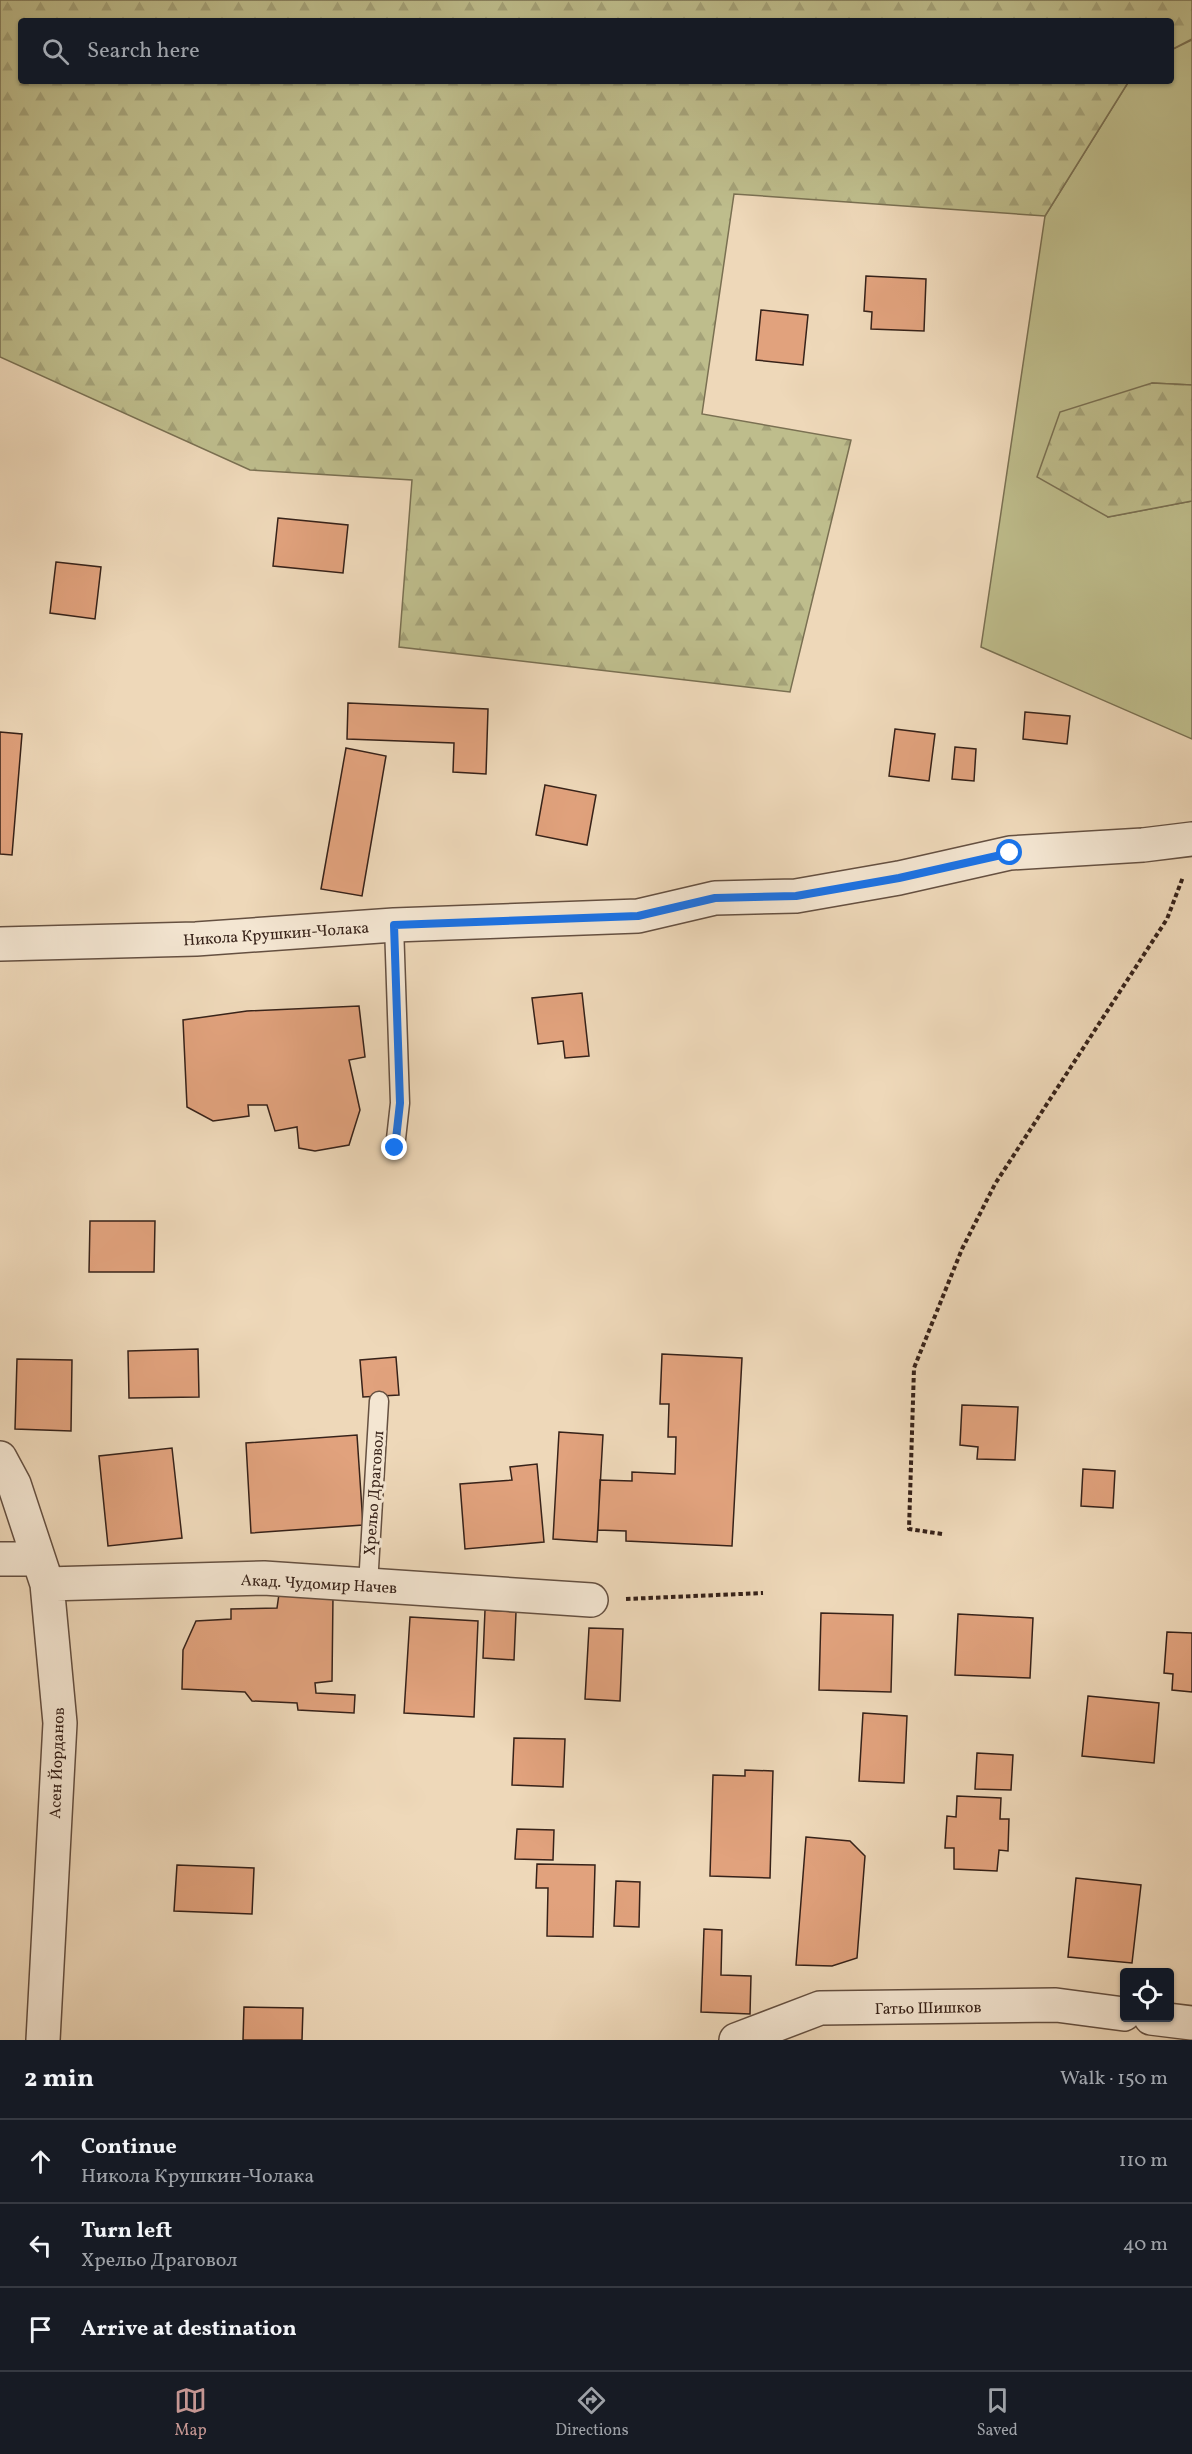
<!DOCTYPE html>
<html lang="en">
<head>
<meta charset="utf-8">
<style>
	:root { --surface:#171b24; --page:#242831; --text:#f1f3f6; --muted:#9ea1a6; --line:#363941; --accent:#c59692 }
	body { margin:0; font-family:Vollkorn,serif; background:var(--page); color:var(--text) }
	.controls { position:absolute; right:18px; bottom:18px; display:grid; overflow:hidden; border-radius:6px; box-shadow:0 2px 4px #0004 }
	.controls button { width:54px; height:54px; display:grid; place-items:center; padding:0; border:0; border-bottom:2px solid var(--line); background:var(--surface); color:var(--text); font:30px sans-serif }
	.stop { position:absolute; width:18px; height:18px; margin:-14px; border:4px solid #1a73e8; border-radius:50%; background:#fff }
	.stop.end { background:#1a73e8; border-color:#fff; box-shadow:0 2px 6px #0008 }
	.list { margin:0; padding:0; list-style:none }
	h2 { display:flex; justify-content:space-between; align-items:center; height:78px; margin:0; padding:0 24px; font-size:26px }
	h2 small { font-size:20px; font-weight:400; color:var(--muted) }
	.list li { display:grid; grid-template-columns:39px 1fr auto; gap:18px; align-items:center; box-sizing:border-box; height:84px; padding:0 24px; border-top:2px solid var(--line) }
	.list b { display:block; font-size:22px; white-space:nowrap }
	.list p { margin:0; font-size:20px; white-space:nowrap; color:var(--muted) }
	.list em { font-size:20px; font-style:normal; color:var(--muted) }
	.icon { flex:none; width:33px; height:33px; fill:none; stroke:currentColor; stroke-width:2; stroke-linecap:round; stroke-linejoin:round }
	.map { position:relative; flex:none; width:1192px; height:2040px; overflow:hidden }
	.search { position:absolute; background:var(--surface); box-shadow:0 2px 4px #0004; left:18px; right:18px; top:18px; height:66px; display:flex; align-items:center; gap:15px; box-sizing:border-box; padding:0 21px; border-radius:6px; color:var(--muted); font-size:22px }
	.sheet { height:330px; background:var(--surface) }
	nav { display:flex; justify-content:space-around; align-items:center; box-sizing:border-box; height:84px; border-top:2px solid var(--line); background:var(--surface); font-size:16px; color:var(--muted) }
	nav a { display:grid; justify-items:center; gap:3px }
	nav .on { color:var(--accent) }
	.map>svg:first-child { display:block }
</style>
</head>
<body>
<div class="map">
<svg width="1192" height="2040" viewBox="0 0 1192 2040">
	<defs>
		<pattern id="forest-firs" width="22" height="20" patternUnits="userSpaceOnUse" patternTransform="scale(1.5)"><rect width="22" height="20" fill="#bebd8c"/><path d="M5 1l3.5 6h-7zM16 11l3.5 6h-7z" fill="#a4a278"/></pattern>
	</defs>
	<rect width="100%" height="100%" fill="#eed8b9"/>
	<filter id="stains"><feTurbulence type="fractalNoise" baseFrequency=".00333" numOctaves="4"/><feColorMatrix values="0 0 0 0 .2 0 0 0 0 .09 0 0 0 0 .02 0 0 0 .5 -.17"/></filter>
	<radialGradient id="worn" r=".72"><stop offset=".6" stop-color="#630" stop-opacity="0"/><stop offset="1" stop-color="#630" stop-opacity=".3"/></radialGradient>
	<path fill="#bebd8c" stroke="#7a7052" stroke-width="1.5" d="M1192,40V385L1152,383L1108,517L1192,501V739L981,647L1045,216L1129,81H1171V50Z"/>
	<path fill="url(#forest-firs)" stroke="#7a7052" stroke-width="1.5" d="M0,0H1192V39L1171,50V21H21V81H1129L1045,216L734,194L702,414L851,440L790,692L399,647L412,480L250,470L0,357Z
		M1152,383L1192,385V501L1108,517L1037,477L1060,412Z"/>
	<path fill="#e1a27d" stroke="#372219" stroke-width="1.5" d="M866,276L926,279L924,331L871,329L872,312L864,311Z
		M761,310L808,315L803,365L756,360Z
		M278,518L348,525L343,573L273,566Z
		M56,562L101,567L95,619L50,613Z
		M348,703L488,709L486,774L453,772L454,743L347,739Z
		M1025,712L1070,716L1067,744L1023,739Z
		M895,729L935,734L929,781L889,776Z
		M0,732L22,734L12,855L0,854Z
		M955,747L976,749L974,781L952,779Z
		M346,748L386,756L362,896L321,889Z
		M545,785L596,795L587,845L536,835Z
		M582,993L589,1056L565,1058L563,1041L538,1044L532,998Z
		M359,1006L365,1057L349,1060L360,1110L349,1145L315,1151L299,1148L297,1127L275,1131L267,1105H248L249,1116L213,1121L187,1107L183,1020L247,1011Z
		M90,1221H155L154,1272H89Z
		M198,1349L199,1397L129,1398L128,1351Z
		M662,1354L742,1358L732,1546L626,1541V1531L598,1530L600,1480L632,1481V1472L675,1474L676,1437H668L669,1404H660Z
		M396,1357L399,1395L363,1397L360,1360Z
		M17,1359L72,1360L71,1431L15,1429Z
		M962,1405L1018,1407L1015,1460L977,1459L978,1447L960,1445Z
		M559,1432L603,1435L597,1542L553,1539Z
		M357,1435L363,1525L251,1533L246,1443Z
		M172,1448L182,1538L108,1546L99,1456Z
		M537,1464L544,1542L465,1549L460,1484L512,1480L510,1467Z
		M1083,1469L1115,1471L1113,1508L1081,1506Z
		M279,1594L333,1596L332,1681L315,1683L316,1693L355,1695L354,1713L298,1710L297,1703L252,1701L245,1692L182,1689L183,1650L196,1621L231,1619V1609L277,1608Z
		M485,1610L516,1612L514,1660L483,1658Z
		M821,1613L893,1615L891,1692L819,1690Z
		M958,1614L1033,1618L1030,1678L955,1675Z
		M410,1617L478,1621L474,1717L404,1713Z
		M589,1628L623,1629L620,1701L585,1699Z
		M1167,1632L1192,1633V1692L1172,1690L1173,1674L1164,1673Z
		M1088,1696L1159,1703L1154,1763L1082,1756Z
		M863,1713L907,1716L904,1783L859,1781Z
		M514,1738L565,1739L563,1787L512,1785Z
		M977,1753L1013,1755L1011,1790L975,1789Z
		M745,1770L773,1771L770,1878L710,1876L713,1775L745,1776Z
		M957,1796L1001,1798L1000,1819H1009L1008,1851L999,1850L997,1871L954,1869V1848H945L947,1816L956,1817Z
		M517,1829L554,1830L553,1860L515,1859Z
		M806,1837L850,1841L865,1856L857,1958L832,1966L796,1965Z
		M537,1864L595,1865L593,1937L547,1936L548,1888H536Z
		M177,1865L254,1868L252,1914L174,1911Z
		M1076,1878L1141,1885L1132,1963L1068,1957Z
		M616,1881L640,1882L639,1927L614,1926Z
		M704,1929L722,1930L721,1975L751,1976L750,2014L701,2012Z
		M244,2007L303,2008L302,2040H243Z"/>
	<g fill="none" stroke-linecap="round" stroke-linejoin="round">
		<g stroke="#655041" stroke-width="21">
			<path id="service" d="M394,925L400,1103L395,1148
				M368,1585L379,1401"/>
		</g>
		<g stroke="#655041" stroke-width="36">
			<path id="minor" d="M0,944L196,939L394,925L638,916L715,898L796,896L899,878L1010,853L1143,845L1192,839
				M0,1458L14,1484L47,1584L60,1723L43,2040
				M0,1559H38
				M47,1584L264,1578L591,1600
				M1151,2018L1192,2023
				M736,2040L820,2008L1056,2005L1124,2014"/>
		</g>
		<path stroke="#372219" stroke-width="4" stroke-dasharray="4.5 3" stroke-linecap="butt" d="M942,1534L909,1529L914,1368L962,1249L995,1184L1167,919L1183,877
			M626,1599L763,1593"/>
		<use href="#service" stroke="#f4e6d2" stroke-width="18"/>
		<use href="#minor" stroke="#f4e6d2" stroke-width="33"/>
	</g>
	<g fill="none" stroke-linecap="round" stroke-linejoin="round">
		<path stroke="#1a73e8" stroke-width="8" d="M395,1148L400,1103L394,925L638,916L715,898L796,896L899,878L1010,853"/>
	</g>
	<g text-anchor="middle" stroke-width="6" stroke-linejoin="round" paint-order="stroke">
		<g font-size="16" fill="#372219" stroke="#f4e6d2">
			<text transform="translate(276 933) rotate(-4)" y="6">Никола Крушкин-Чолака</text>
			<text transform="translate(373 1493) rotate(-86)" y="6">Хрельо Драговол</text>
			<text transform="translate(319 1583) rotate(3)" y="6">Акад. Чудомир Начев</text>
			<text transform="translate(56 1763) rotate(-88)" y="6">Асен Йорданов</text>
			<text transform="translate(928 2007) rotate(-1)" y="6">Гатьо Шишков</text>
		</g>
	</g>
	<rect width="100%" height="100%" filter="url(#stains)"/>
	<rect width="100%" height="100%" fill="url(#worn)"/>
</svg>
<div class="controls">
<button><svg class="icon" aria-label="locate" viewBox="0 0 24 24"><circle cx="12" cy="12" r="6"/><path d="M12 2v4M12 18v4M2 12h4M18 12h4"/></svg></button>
</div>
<div class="stop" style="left:1010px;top:853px"></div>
<div class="stop end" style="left:395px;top:1148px"></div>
<div class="search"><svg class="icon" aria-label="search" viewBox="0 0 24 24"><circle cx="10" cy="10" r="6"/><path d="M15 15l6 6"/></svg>Search here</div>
</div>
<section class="sheet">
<h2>2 min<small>Walk · 150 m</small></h2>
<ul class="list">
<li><svg class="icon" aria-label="ahead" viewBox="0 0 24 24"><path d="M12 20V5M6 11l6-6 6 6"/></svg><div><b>Continue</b><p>Никола Крушкин-Чолака</p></div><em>110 m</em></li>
<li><svg class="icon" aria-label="left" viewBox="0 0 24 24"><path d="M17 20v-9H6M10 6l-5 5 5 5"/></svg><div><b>Turn left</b><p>Хрельо Драговол</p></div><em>40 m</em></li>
<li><svg class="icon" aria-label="arrive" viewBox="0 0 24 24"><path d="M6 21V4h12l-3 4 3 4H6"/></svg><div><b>Arrive at destination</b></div></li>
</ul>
</section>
<nav>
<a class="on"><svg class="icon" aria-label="map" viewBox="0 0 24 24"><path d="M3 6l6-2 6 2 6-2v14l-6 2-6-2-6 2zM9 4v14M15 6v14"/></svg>Map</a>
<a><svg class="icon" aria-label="directions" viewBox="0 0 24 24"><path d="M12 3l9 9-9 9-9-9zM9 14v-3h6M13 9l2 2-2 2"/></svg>Directions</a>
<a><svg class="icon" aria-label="saved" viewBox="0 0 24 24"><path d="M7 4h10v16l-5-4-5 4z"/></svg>Saved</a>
</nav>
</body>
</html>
